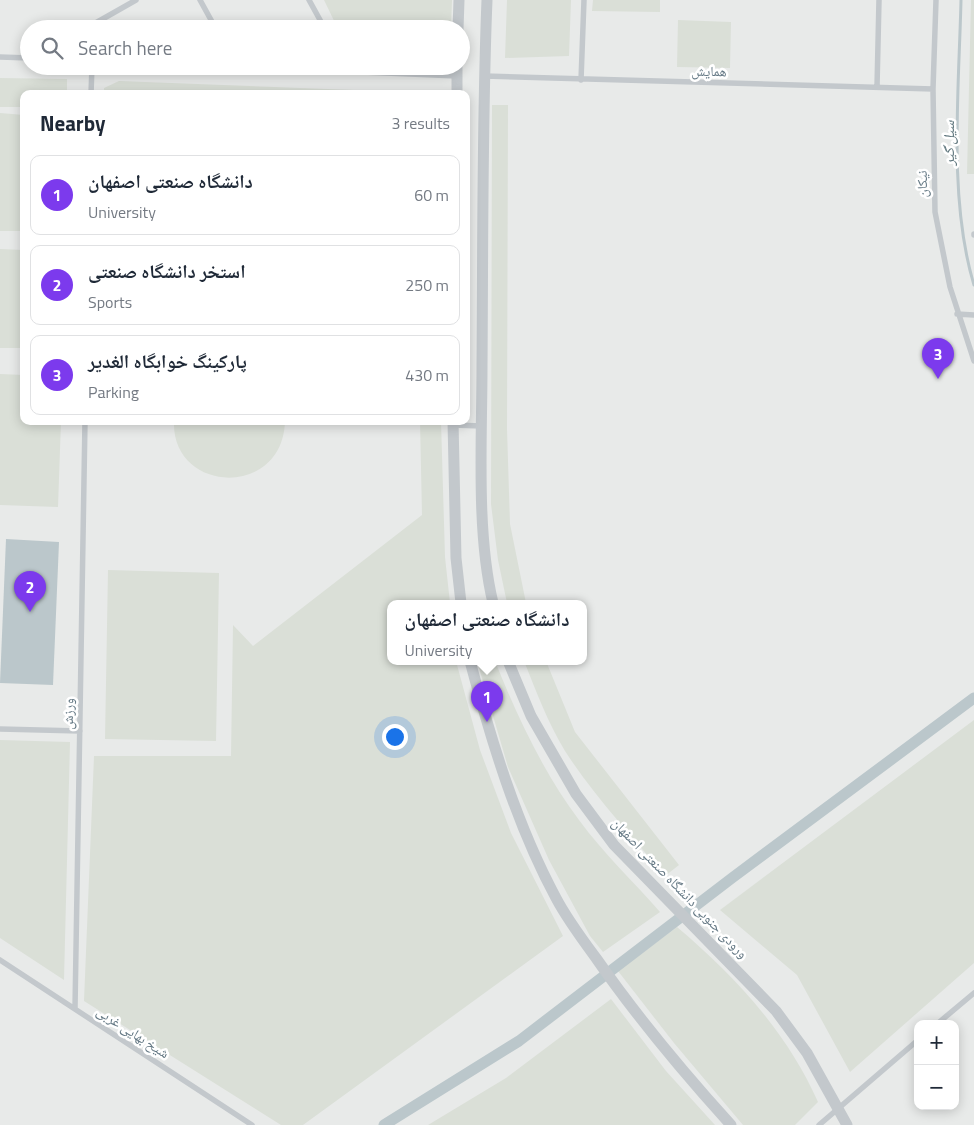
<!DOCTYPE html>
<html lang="en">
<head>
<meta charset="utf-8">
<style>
	:root { --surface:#fff; --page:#f6f6f7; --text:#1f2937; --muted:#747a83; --line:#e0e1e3; --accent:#7c3aed }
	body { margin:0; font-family:"Titillium Web","Noto Naskh Arabic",sans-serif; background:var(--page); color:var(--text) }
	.controls { position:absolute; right:15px; bottom:15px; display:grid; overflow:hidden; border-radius:10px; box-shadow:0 2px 12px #0003 }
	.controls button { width:45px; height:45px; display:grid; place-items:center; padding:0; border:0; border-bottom:1px solid var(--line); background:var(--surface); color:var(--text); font:25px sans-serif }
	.you { position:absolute; left:394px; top:736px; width:18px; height:18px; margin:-12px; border:4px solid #fff; border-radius:50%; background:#1a73e8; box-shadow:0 0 0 8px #1a73e833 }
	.badge { display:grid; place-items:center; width:32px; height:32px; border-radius:50%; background:var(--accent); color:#fff; font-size:16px; font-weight:700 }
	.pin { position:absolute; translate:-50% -41px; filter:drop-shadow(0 1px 2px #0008) }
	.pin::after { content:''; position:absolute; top:26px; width:18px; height:15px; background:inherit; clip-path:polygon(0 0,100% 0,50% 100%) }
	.popup { position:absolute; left:387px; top:600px; width:200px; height:65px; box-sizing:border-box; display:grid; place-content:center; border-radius:10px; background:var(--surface); filter:drop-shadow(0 1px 4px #0005); font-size:16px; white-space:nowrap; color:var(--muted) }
	.popup b { font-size:19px; color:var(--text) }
	.popup::after { content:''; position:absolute; left:50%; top:100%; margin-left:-10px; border:10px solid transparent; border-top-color:var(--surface) }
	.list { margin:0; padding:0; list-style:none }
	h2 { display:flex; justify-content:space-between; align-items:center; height:65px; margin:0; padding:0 20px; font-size:21px }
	h2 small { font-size:16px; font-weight:400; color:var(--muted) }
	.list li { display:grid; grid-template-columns:32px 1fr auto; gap:15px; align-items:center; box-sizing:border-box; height:80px; margin:0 10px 10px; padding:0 10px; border:1px solid var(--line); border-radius:10px }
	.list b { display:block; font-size:19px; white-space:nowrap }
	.list p { margin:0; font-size:16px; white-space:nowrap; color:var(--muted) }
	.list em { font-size:16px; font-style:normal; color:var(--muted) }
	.icon { flex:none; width:28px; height:28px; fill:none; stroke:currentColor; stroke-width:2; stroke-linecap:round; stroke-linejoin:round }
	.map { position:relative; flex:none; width:974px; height:1125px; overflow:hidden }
	.search { position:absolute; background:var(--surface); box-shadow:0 2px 12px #0003; left:20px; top:20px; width:450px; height:55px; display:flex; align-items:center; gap:12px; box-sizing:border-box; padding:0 18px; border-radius:28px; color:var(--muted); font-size:19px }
	.panel { position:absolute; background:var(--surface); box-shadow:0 2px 12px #0003; left:20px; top:90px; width:450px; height:335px; border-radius:10px }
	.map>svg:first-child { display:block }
</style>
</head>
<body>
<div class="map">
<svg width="974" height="1125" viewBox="0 0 974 1125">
	<rect width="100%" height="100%" fill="#fafaf8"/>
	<path fill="#e8eae9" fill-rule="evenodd" d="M0,0H974V1125H0ZM29,29H461V66H29ZM24,94H466V421H24ZM391,603H583V661H391ZM918,1024H955V1106H918Z"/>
	<path fill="#dadfd7" d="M324,0H452L451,29H338Z
		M507,0H571L569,56L505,58Z
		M593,0H660V12L592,11Z
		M971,0H974V174H967Z
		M678,20L731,22L730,68L677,67Z
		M0,78L67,79V94H24V107H0Z
		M119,81L434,93L435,94H104V88Z
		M492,105H508L507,429L510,524L526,603H507L498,560L491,504Z
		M0,113L24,115V231H0Z
		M0,249L24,250V348H0Z
		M0,374L24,375V421H61L58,507L0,505Z
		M174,421H285C283,499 171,494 174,421Z
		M420,421H441L445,557L450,603H391V661H456L480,750L511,833L563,936L303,1125H281L84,1001L94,756H231L233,625L253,646L422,515Z
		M108,570L219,573L216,741L105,739Z
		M477,661H495C517,716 543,772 579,820C603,853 634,882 660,912L603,952L590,936L549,860L508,767Z
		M524,661H546L575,732L679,865L665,876C631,835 594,796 565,751C548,723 536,691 524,661Z
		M974,720V963L850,1072L797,975L720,910Z
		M0,740L70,742L64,980L0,938Z
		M677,927C735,976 787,1032 818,1102L795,1125H743L674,1043L618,971Z
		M611,999L666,1071L715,1125H428L506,1078Z"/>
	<path fill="#bbc7cb" d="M6,539L59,542L53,685L0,683Z"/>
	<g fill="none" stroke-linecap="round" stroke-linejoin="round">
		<path stroke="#bbc7cb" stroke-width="3" d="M961,0C959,90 948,199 974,285"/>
		<path stroke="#bbc7cb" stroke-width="11" d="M384,1125L519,1041L732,878L974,698"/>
		<path stroke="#c3c8cc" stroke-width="5.5" d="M200,0L216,29
			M309,0L325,29
			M936,0L933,89L935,212L950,287L974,361
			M92,29V25L136,0
			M0,57L29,58
			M219,66L457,76
			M484,76L933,89
			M581,80L584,0
			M877,87L879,0
			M91,94L92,66
			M974,234V235
			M957,314L974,315
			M453,425L482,426
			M0,729L80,731
			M0,960L252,1125
			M75,1008L85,421
			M937,1024L974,993
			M819,1125L918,1040"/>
		<path stroke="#c3c8cc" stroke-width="11" d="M487,0C482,122 483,244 482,366C482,440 476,532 493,603
			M458,29L459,0
			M457,94V66
			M453,421L456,558L461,603
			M470,661C491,740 517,826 556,898C567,919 582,939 596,958C637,1017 683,1072 731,1125
			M508,661L531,716L576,794L614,845L776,1011L807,1053L847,1125"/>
	</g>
	<g text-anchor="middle" stroke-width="5" stroke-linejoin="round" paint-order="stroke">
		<g font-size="14" fill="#647884" stroke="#fff">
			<text transform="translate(709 71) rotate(1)" y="5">همایش</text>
			<text transform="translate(922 184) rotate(-91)" y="5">نیکان</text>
			<text transform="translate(68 714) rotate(-89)" y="5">ورزش</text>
			<text transform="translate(680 888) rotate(46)" y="5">ورودی جنوبی دانشگاه صنعتی اصفهان</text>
			<text transform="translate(133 1032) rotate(33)" y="5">شیخ بهایی غربی</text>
		</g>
		<g font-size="15" font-style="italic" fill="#5f767d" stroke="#fff">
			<text transform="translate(949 143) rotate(-90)" y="5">سیل گیر</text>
		</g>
	</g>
</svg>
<div class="controls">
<button>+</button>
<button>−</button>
</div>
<div class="you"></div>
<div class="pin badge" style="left:487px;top:722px">1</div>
<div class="popup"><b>دانشگاه صنعتی اصفهان</b>University</div>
<div class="pin badge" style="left:30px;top:612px">2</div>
<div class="pin badge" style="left:938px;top:379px">3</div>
<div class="search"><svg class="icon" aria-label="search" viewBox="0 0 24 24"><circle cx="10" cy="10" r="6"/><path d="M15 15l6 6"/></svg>Search here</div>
<section class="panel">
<h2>Nearby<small>3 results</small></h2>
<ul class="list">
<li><span class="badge">1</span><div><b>دانشگاه صنعتی اصفهان</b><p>University</p></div><em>60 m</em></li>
<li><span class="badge">2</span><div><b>استخر دانشگاه صنعتی</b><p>Sports</p></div><em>250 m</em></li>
<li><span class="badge">3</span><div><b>پارکینگ خوابگاه الغدیر</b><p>Parking</p></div><em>430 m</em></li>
</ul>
</section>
</div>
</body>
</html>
